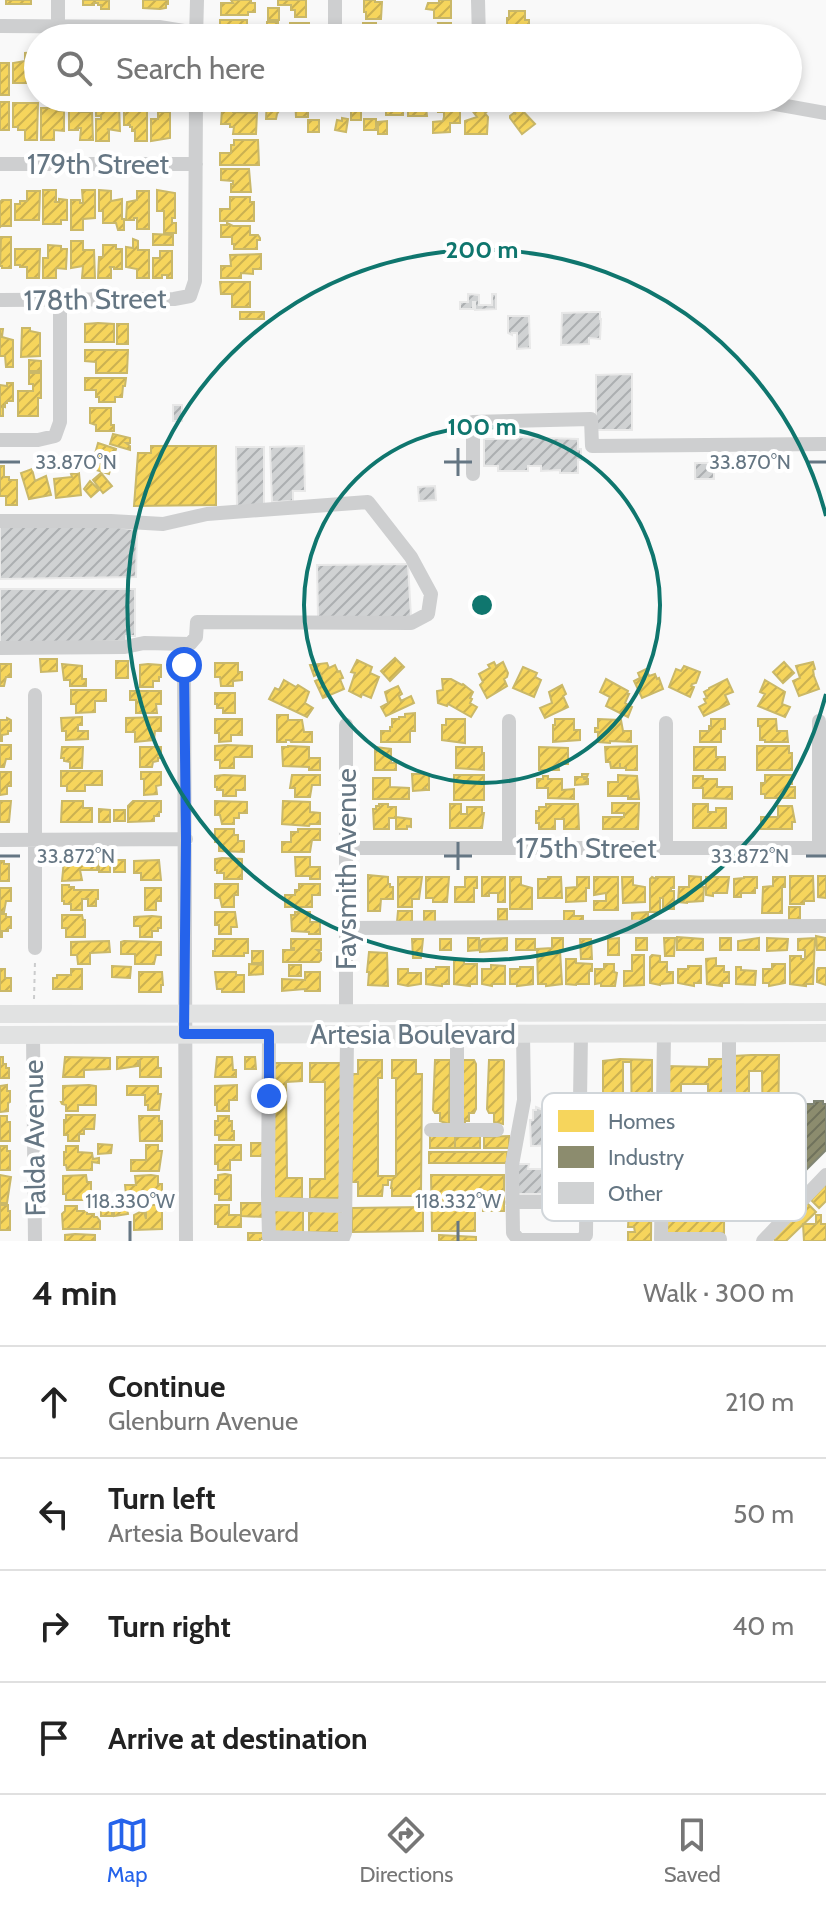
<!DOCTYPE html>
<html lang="en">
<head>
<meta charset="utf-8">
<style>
	:root { --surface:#fff; --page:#f6f6f6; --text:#222; --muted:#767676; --line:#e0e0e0; --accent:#2563eb }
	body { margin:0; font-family:Cabin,sans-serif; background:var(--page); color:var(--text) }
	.stop { position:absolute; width:24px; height:24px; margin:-18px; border:6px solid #2563eb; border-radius:50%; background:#fff }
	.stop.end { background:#2563eb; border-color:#fff; box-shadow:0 2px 8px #0008 }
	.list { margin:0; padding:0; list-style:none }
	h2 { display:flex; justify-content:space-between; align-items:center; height:104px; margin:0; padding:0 32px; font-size:34px }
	h2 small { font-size:26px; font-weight:400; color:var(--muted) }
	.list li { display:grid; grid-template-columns:52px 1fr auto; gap:24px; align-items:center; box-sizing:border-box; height:112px; padding:0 32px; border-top:2px solid var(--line) }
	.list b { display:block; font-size:30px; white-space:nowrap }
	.list p { margin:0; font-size:26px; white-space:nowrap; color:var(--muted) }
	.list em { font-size:26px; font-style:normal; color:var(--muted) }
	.icon { flex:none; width:44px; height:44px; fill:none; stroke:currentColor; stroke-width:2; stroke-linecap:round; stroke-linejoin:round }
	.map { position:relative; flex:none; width:826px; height:1241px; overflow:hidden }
	.search { position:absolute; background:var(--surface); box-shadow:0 4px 12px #0003; left:24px; right:24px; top:24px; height:88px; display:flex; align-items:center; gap:20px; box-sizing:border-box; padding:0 28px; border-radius:44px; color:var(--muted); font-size:30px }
	.sheet { height:552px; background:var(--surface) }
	nav { display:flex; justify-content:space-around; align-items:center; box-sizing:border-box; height:112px; border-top:2px solid var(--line); background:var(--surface); font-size:22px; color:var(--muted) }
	nav a { display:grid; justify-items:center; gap:4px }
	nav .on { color:var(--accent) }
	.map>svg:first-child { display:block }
</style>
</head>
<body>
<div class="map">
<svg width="826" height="1241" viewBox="0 0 826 1241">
	<defs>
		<pattern id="homes-hatch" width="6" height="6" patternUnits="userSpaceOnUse" patternTransform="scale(2)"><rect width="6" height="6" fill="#f6d55c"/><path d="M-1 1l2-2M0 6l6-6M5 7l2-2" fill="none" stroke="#cbb151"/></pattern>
		<pattern id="industry-hatch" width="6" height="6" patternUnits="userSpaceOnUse" patternTransform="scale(2)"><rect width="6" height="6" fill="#8c8c6e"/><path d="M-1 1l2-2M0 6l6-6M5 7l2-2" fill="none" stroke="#70725c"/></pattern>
		<pattern id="building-hatch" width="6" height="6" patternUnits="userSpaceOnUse" patternTransform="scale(2)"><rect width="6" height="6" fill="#d0d2d3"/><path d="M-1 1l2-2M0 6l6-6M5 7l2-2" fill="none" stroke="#acafb1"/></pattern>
	</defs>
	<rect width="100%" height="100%" fill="#f9f9f9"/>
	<path fill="url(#homes-hatch)" stroke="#cab868" stroke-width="2" fill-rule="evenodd" d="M6,0H31V4H6Z
		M83,0H109V9H101V5H98V3H94V5H83Z
		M143,0H168V4H166V8L160,9L143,8Z
		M231,0H251V3H255V12H248V15H221V3H233Z
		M278,0H306V17H295V10H291V5H278Z
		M364,0H375V2H382L381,19H366V12H364Z
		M439,0H451V18H434V10L426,9L428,3H439Z
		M268,8H279V20H268Z
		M509,11H525V20H529V30L525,33H507V18H509Z
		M220,20H247V38H220Z
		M267,22H278V34H267Z
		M290,23H309V38H280V30H290Z
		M363,23H376V29H382L381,38H363Z
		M438,23H451V38L421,37V33L427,28L440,30Z
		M535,27H546V37H535Z
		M37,52V83H13V63L25,61V53Z
		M0,63H9V95H0Z
		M164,98H177V108H164Z
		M221,98L254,99V107L221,108Z
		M267,98H289V110L280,109L277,114L276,119H266Z
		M295,98H318V103H312V109H308V117H296Z
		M325,98H347V109H325Z
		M351,98H373V103H368V109H361V120H351Z
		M380,98H403V115H386V101H380Z
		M406,98H430V102H428V107H426L427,116H408V99Z
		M438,98H460V123H450V132L433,133V122L443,121L444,117V112H438Z
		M475,98H491L496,105L485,113L488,117L487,134H465V121L477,117L468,105L473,102L472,100Z
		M124,99H137V101H142V110H147V141H135V131H132V127H130V125H124Z
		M69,101H84V110H80V112H92L93,140H80L81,128H78V130H69Z
		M0,102H9V130H0Z
		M13,103H38L37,140H25V130H18V127H13Z
		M113,105H119L120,131L107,129L109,130V141H96V119H101V116H96V108L113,107Z
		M41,108H59V111H64V131L54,130V140H41Z
		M520,108L535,124L522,134L510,118V116L514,113L516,114L514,112Z
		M222,110H233V112L257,113L256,134H233L234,127H230V124H221Z
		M158,112H170V138L151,141V119H158Z
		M342,118L348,119L346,132L335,130L337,120L342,121Z
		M364,119H376V130H364Z
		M308,120H319V132H308Z
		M387,121V134H378V122Z
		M234,140H258L259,165H220V153H231V145H234Z
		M221,169H249L251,192H231V184H233V181L221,180Z
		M43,190H56V201L54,202H59V199L67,200V220H61V224H43Z
		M82,190H95V218L83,219V230H71V200H80V203H83Z
		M99,190L111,191V201L122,199V219H124V230H118L116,223H103V211H99Z
		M157,190L175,193V218H172V223H176V233H164V211H157Z
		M27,191H40L39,220H15V204H20V201H27Z
		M137,191H149V229H137V218H134V220H126L127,202L137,200Z
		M230,197H250V202H254V221H220V209H230Z
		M2,200H11V226H1L0,227V202Z
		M227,223L233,226H250V235H258L260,238V240H257V249H234V244H232V237H221V225H227Z
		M153,234L173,235V245H153Z
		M1,237H11V268H2V266H0Z
		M133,239L138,241V250H149V278H137V269L126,267V247L133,248Z
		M71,241H83V250H94L95,278H82L83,266L71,268Z
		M48,245L61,246V249H67L66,269L56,268V278H43V258H48Z
		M103,245H116V249H122V269H114V267H109L111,268V278H98L99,257H103Z
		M15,249H40L39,278H27V267H20V265H15Z
		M160,251H172V278H167V275H162V278H153V258H160Z
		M261,254V269H253V274L241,273V278H221V266H231L230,255Z
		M220,282H250V307H232V294H221Z
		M240,312H264V319H240Z
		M98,323L114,324V342H85V324Z
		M117,324H128V344H117Z
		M22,328H30V331L40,333V356L21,357Z
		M0,329H3L2,337L13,340V367H6L5,356H0Z
		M85,350H128L127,373H96V362L85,361Z
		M29,360L41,361V371H29Z
		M29,373H41V398H38V416H18V391H33V384H29Z
		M85,378H126L125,386H123L122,397H115V402H99V397H96V390H85Z
		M7,383H13V401H7V403H5V407L3,406V416H0V385L7,386Z
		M90,408H111V425H114V431H96V425L90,423Z
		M113,434L130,438V443H126L130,446V450L110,444Z
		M98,443L116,449L109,474L87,467L89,460L93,461Z
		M151,446H216V505L134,506L138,453H151Z
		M0,466H4V477H9V480H17V505H6V496H0Z
		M32,469L35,481L46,476L51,495L29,499L21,473Z
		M79,473L81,495L56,498L54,479L72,477L71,474Z
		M101,473L112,486L103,493L93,480Z
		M90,481L99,490L91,497L84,489Z
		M395,658L404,667L390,681L381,671Z
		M40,659H57V671L41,672Z
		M357,660L372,667L370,673L379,677L371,698L362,694L361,697L349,691L355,673L351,672Z
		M116,661H128V678H116Z
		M494,662L496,666L503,662L508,673L507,677L504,679L507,686L487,698L480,685L483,682L479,674L490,668L488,665Z
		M784,662L794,673L783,683L773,672Z
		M813,662L815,669L813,670L814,676L819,689L799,696L793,681L800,678L796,666Z
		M215,663H238V672H242V680L233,681V686H221L220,677H215Z
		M327,663L329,668L335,665L338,672L340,671L343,678L340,679L344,689L323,698L315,681L322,678L320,673L314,676L310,665Z
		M0,664H11V677H6L4,686H0Z
		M62,664L82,666V679H86V686H70V680H64Z
		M148,664L161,665V677H159V681H153V687H140V665Z
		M684,666L700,672L696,683L692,684L691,686L694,687L690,697L669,687L676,669L681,671Z
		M523,667L537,673L535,677L541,680L534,697L513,688Z
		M646,669L649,676L655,674L657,679L659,678L663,689L642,698L634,681L640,678L638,673Z
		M442,679H451L462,685L463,684L473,692L470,698L472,699L470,703L477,707L471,717L448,704L447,706L438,703L437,691L443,690Z
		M606,679L628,691L627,694H629L625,703L632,707L628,717L606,706L610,697L600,692Z
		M727,679L733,692L725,695L729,704L704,716L699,707L706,703L704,699L707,698L704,692L709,689V688Z
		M284,680L296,687L298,685L309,692L305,703L313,708L307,717L269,699L275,688L279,690Z
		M765,680L785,692L782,704L790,707L785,717L758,706L765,694L760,692Z
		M562,685L566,694L563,696L568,707L545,718L540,708L552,703L549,692Z
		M398,686L402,694L399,696L401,701L411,696L414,703L386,716L381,707L388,703L385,692Z
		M71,690H106V701H95V712L76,713V704H71Z
		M130,691H161V704H156L157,713H136V700H130Z
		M215,693H235V713H223V708H217V704H215Z
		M415,713V731H410V742H381V731H390V727H392V719H399V717H405V714Z
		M277,715H288V720H302L304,732H312V742H291L290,740H286V742H277Z
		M82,717V725H78V731H88V739L66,740V731H62L61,718Z
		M161,717V731H155L154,740L135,742V732H126V718Z
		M7,718L11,720V731H8V734L2,735V741H0V720H7Z
		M215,719H242V735H231V741L219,742V733H215Z
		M446,719H465V743L442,740V725H446Z
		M555,719H574V730H580V740L553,742V725H555Z
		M598,719L621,720L623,731H631V742L610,741V743L598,742V732H595V728H598Z
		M711,719H725V729H721V742H700V731H709V726H711Z
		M758,719H776L777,731H787L788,742H765V740H760V726H758Z
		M0,745H11V759H6L4,767H0Z
		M227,745L252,746V757H235L234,758V768H220V760H215V746Z
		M288,746L309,747V758H320V770H309V767L283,766L282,747H288Z
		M637,746V770H626V768H620V763V768H611L610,762H606L605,747Z
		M757,746H789V753H792V770H757Z
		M62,747H83L82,768H70V762L64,761V758H61Z
		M140,747H161V758H158V761L153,762L152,767H140Z
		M375,747L391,749V763H396V770H375Z
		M456,747H482V753H484V770L456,768Z
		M539,747L568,748V764H558L559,770H539Z
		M694,747H716V757H725V770H694Z
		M61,771H102V785H85V791H67V786H61Z
		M0,772H11V786H7V794L0,795Z
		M141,772H161V785L156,786L157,794L144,795V779H141Z
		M412,774H429V790H427L425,788V790L413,791Z
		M582,774H588L587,777H584V779H588V784L575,785V777H582Z
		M224,775L245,776V790H236V796H223V790H217V787H215V776Z
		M292,775H320V785H312L310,797H295V788H290Z
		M454,775H484V800H454Z
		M618,775L637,776L639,799H628V796H608V782H618Z
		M765,775H792V784H789V787H795V798H765V794H761V783H765Z
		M543,776H548V779H562V790L574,789V799L548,798V788H537V779H543Z
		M693,776H703V779H717V787H732V799L703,798V788H693Z
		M373,778H390V787L409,788V799H373Z
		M0,801H11L9,822H0Z
		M62,801H83V808H92V822H61Z
		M133,801H161V812H159V816H154V821L128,822V806Z
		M215,801L247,802V813H239V818H234V824H222L220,815H215Z
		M283,801L310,802V812L320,813V824H310L309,826L282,824Z
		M612,803H639L638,829H603V817H624V813H612Z
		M379,804H388V807H396V818H389V829H374L373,809H376V806H379Z
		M450,804H461V814H467V807H482V813H484L482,828H450Z
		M546,804H578L579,829H564V819H555V829H539V823H536V811H539V807H546Z
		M693,804H708V812H716V808H726V828H693Z
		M778,806H792L795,822H792V829H761V817H778Z
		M99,809L110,810V822H99Z
		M114,810H125V821H114Z
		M396,817L411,819V827L407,826V829H396Z
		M215,829H234V835H238V841H244V852L219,851V842H215Z
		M298,829H320V840H312L310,852H282V842H291V832H298Z
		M295,857H310V867H320V879H310V876H296Z
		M222,858L242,859V879H224V873H217V870H215V859Z
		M64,860H97V870H80L82,880L62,881Z
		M114,860H125V872H114Z
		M159,860L161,880H141V873H134V861Z
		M0,861H4V864H9V881H0Z
		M99,861H110V872H99Z
		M368,875L388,877V884H390V887H393V899H381L380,911H368Z
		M689,876L701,877V887H704L703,901L687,902V903L678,902L679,887H689Z
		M790,876H813L814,901H804V904H790Z
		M818,876H826V898L818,897Z
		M398,877H422L419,899H412V907H398Z
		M426,877H449L447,902H433V898H426Z
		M465,877H477V888H474V902H455V887H465Z
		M482,877H505V902H498V893H489V896H482Z
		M510,877H521V885L532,888V909H510Z
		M548,877H561L562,898H538V879H548Z
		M577,877H589V888H586V901L566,902V888L577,887Z
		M594,877H618V910H594V901H606V893L594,895Z
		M622,877H633V885L645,887V902L623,903Z
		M652,877L656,879V877H674V888H671V891H674V909H663V898H660V912H650V879Z
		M706,877H729L727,893H713V896L706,895Z
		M744,877H757V888H755V893H741V897H734V879L744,878Z
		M773,877H785V887H782V913H762L763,887L773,886Z
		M215,884H238V895H234V907H222L220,898H215Z
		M299,884H320V895H312V907H285V895H295V890H299Z
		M62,885H69V887H74V890H98V899H96V906H88V899H82V910H71V904H64V901H62Z
		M0,888H11V901H6L4,912H0Z
		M145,888H161V901H156V910H145Z
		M789,907H800V919H789Z
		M498,909H507V920H498Z
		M398,911H412V923L397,922Z
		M424,911H435V923H424Z
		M564,911H574V916H583V924L564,923Z
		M215,912H235L237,927H231V934H219V925H215Z
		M295,912H310V922H320V934H309V932L292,931L291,915H295Z
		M648,912V924L632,925V913Z
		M0,914H6V917H11V928H8V931H2V937H0Z
		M62,915H82L83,920H85V937H66V928H62Z
		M152,916L161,917V928H158V931H152V937H140V926H134V917Z
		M816,936L826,938V950H817Z
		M677,937L703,939V950H677Z
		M468,938H479V950L468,951Z
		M507,938V950L480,952V941L483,939Z
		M552,938H563V950H560L562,984L546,986V984H538L537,949L552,948Z
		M619,938V955H608V939Z
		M636,938H647V950H636Z
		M664,938H675L674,956H665Z
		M720,938H731V950H720Z
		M759,938V950H738V941Z
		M767,938L788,939L787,950L767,951Z
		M815,938L813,984H806V986L790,984V956H801V959H805V950H798V939Z
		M215,939H248V953H244V956H213V951H215Z
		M291,939H321V950H317L321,953V960L319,962H283V950H294V948H291Z
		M412,939H423L421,958H413Z
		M440,939H451V950H440Z
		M516,939H535V950H516Z
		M580,939H591L592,959H581Z
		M109,941L110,952L90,953V964H78L77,955H71V942Z
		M124,941L161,942V955H156L154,964H135V954H121V942Z
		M252,951H263V963H252Z
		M369,952L387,953L388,986L368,985L369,972H367Z
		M632,955H644V985L624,986V971H632Z
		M652,955L660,956V962H667V972H673V983L660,984V985L650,983V957Z
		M716,958V966H724V972H729V983H722V986L707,984L706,959Z
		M566,959H576V963L592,964V971H589V984H576V985L566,984Z
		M454,960H464V964H477V984H470V986L454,984Z
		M249,964L263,965V974L249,975Z
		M604,964H614V972L617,973L615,986H601V983L595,984V969H604Z
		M772,964H785V983L769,986V983H763V969H772Z
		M289,965H301V976H289Z
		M491,965L505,966V984H492V986L482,984V969H491Z
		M112,966L131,967L130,978L112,977Z
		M688,966H701V983H694V986L678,983V969H688Z
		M436,967H449V984H442V986L426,984V969H436Z
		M520,967H533V984L517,986V984H510V969H520Z
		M736,967H741V970L756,971L755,985L736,984Z
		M818,968H826V985L817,982V970Z
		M0,969H5V978H11V991H0Z
		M71,969H82V989H53V978H57V975H71Z
		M398,969H408V973H421V984L408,986L398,984Z
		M139,972H162L163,985H161V992H139Z
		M215,972H236V975H244V992H222V989H217Z
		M305,972H320V991H305V989L282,991V979L305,980Z
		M751,1055H779L778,1151H760V1136H763L762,1071H749V1136H757V1151H734L733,1056Z
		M0,1057H3V1064H6V1068H9V1078H0Z
		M65,1057L110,1058V1069L84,1070V1077H63Z
		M117,1057H158V1068H161V1077H140V1061H138V1066L117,1069Z
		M217,1057H232L233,1070H236V1077H215Z
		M245,1057H255L256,1069H245Z
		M620,1059L652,1060V1127H632L631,1062H623V1148H603V1061Z
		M709,1059H725L724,1233H666V1066L709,1067ZM681,1084H708V1137H681L680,1115H702V1100L681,1099ZM681,1154H708V1186L686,1187V1202H710L708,1217H681Z
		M358,1060H382V1078H378V1176H396V1078H392V1060H416V1074H422L421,1194H417V1196H392V1188H391L392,1180H388V1185H383L382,1196H358V1182H352V1074H358Z
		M435,1060H450L449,1124L440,1121V1113H435L433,1110Z
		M459,1060H474L476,1064V1109L474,1113H469V1121H465V1124H460Z
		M489,1060H503L504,1061L503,1124L494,1122V1113H489L487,1109Z
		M269,1063H302V1081L286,1082L287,1178H302V1198H270Z
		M310,1063H342L343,1198H310V1179H325V1082H310Z
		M7,1085V1091H10V1102L8,1103V1111L0,1112V1086Z
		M89,1085L96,1086V1105H78V1111H66V1105L62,1104L61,1102H63V1086Z
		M237,1085V1100H229V1111H217V1105H215V1086Z
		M127,1086H158V1094H161L159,1110H148V1105H145V1095H127Z
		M66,1115H95L94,1129H84V1134H79V1141H68V1135H64V1120H66Z
		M0,1116H7V1122H10V1141H0Z
		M139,1116H159V1121H162V1141H140Z
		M218,1116H229V1121H232V1131H234V1140H219V1135H215V1121H218Z
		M631,1131H652L651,1241H628V1232H635L634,1227H628L629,1210H635V1205H629L628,1197V1189H634V1183H628L629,1167H635V1161H629V1153H631Z
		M430,1136H455V1148H430Z
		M480,1136V1148H455V1137Z
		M509,1136V1148H484V1137Z
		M251,1143H264V1156H251Z
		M98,1144L112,1145L111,1153L98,1154Z
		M146,1145H158V1151H162L159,1171H131V1160H146Z
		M215,1145H241V1160H230V1170H218V1164H215Z
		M0,1146H7V1151H10V1170H0Z
		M66,1146H78V1152L92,1153L93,1159L99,1158V1163L92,1162V1170H67L66,1165H64V1152H66Z
		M429,1152H507V1163H429Z
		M225,1174L231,1175V1200H219V1194H215V1180H218V1175Z
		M0,1175L11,1177L7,1203H0Z
		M86,1175L87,1182H91V1200H66V1194H63V1176Z
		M151,1175L158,1176V1184H162V1194H159V1199H147V1202H143V1196H139V1194L126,1195L125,1185H136L135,1176Z
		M431,1175H504V1211H483V1195H452V1210H475V1231H432Z
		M826,1184V1201L819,1208L811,1200Z
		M101,1203H112V1216H101Z
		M241,1203H264V1217L241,1216Z
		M807,1203L816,1212L786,1241H776L772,1238Z
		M114,1204H126L128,1214L114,1216Z
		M0,1205H8V1211H10V1230H0Z
		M146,1205H158V1210H162V1229L134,1230V1215L140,1212H144L146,1219Z
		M215,1205H229V1215H241V1227H218V1224H215Z
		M65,1206H77V1211H87V1214H94V1217H97L100,1221V1229H63L62,1214L65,1211Z
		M423,1207V1231L352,1232V1208Z
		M270,1210H303V1232H271Z
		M309,1210H341V1232H309Z
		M816,1215H821V1224H826V1241H804L803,1224H816Z
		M248,1233H265V1239H260V1241H248Z
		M75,1234L95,1235V1241H65V1235Z
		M439,1235L476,1237V1241H439Z"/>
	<path fill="url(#industry-hatch)" stroke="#808574" stroke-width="2" d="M814,1101H823V1104H826V1150L780,1196V1104H814Z"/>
	<path fill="url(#building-hatch)" stroke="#e8e8e8" stroke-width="2" d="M468,294L479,295V305H492V294H496V309L475,310V302H473V309H460V302H468Z
		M593,312H600V319H601L600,339L589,338V344L561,345L562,313Z
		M508,316H529L530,348L517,349V333H512V335L508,333Z
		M632,374V430H596V375Z
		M173,405H182V421H173Z
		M515,437L578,439V449H581V460H578V473H560V470L541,471V466H528V471H498V466H484V439H515Z
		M304,446L305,491H293V501L272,502L270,447Z
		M236,447H264V505L237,506Z
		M695,463H714V479H695Z
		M435,486L436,500L419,501L418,487Z
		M0,524H98L137,530L136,577L0,579Z
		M408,564L411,617L318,618L317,565Z
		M0,589H135V636H126V641L0,644Z
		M536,1107L543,1110V1115H584V1125H574L573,1145L531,1146L530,1120H533V1110H536Z
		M515,1164H529L528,1169H562V1178H566V1185H563V1194H515Z"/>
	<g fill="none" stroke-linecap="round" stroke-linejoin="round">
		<path stroke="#cbcccd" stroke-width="2" stroke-dasharray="4 4" stroke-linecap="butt" d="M34,999L35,961"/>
		<path stroke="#cecfd0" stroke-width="14" d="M58,0V27
			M478,0L479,38
			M0,26L159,27L196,33
			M196,38L197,0
			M335,38V0
			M742,98L826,113
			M0,164H196
			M0,300L174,299L190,296L195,281L196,98
			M0,440H38L55,436L60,422V300
			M473,474V422L591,419L592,446L826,444
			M0,521H111L163,524L207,514L368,502L411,557L431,594L428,614L411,623L197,622L196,637L190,644L144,643L125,647L0,648
			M184,665C186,857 184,1049 186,1241
			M0,840L186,839
			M346,848H826
			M509,848V721
			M666,848V723
			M819,848V721
			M346,928L826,926
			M35,948V695
			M346,1013V725
			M729,1033V1153L734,1157L769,1158
			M33,1034L35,1241
			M269,1034L268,1195L269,1237L335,1239L343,1238L345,1233L347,1034
			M523,1034L524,1100L512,1165L513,1233L519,1240H581L586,1235L587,1114L586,1107L580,1100L581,1034
			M664,1034L661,1239H720
			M431,1130H457V1034
			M457,1130H497
			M512,1202H567L587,1207
			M268,1204L345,1206
			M763,1241L826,1175"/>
		<path stroke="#e1e2e2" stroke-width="18" d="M0,1014L826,1012
			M0,1035L826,1033"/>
	</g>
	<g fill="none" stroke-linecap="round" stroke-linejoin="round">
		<path stroke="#2563eb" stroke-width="10" d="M184,665L186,839L184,1034H269V1096"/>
	</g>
	<path fill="none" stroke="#657683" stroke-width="3" d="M458,448V476M0,462H20M444,462H472M806,462H826M458,842V870M0,856H20M444,856H472M806,856H826M130,1221V1241M458,1221V1241"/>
	<g fill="none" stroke="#0f766e" stroke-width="4">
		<circle cx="482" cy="605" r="178"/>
		<path d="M826 694A355 355 0 1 1 826 516"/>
	</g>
	<g text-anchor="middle" stroke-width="8" stroke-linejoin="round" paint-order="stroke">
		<g font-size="28" fill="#657683" stroke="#fff">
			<text x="98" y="174">179th Street</text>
			<text transform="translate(95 299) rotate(-1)" y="10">178th Street</text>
			<text x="586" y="858">175th Street</text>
			<text transform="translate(346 869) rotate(-90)" y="10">Faysmith Avenue</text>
			<text x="413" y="1044">Artesia Boulevard</text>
			<text transform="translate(34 1138) rotate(-91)" y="10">Falda Avenue</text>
		</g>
	</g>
	<rect x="542" y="1093" width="264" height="128" rx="12" fill="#fff" stroke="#d1d6da" stroke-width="2"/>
	<rect x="558" y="1110" width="36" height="22" fill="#f6d55c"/>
	<rect x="558" y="1146" width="36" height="22" fill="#8c8c6e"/>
	<rect x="558" y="1182" width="36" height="22" fill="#d0d2d3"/>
	<g font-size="22" fill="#657683">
		<text x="608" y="1129">Homes</text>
		<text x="608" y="1165">Industry</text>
		<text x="608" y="1201">Other</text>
	</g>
	<g font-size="20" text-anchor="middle" fill="#657683" stroke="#fff" stroke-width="8" stroke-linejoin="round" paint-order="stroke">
		<text x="750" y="469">33.870°N</text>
		<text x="76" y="469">33.870°N</text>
		<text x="76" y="863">33.872°N</text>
		<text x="750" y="863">33.872°N</text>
		<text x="130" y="1208">118.330°W</text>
		<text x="458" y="1208">118.332°W</text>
	</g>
	<circle cx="482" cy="605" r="12" fill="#0f766e" stroke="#fff" stroke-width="4"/>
	<g font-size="24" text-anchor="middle" font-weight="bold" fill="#0f766e" stroke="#fff" stroke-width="8" stroke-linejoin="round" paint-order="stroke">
		<text x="482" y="258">200 m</text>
		<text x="482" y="435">100 m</text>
	</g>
</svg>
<div class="stop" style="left:184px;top:665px"></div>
<div class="stop end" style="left:269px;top:1096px"></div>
<div class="search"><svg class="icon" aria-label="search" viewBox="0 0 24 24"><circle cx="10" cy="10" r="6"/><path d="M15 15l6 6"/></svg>Search here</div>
</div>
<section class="sheet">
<h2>4 min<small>Walk · 300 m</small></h2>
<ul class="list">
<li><svg class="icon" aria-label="ahead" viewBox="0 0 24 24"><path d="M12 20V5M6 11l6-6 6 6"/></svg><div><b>Continue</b><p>Glenburn Avenue</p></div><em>210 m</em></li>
<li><svg class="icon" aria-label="left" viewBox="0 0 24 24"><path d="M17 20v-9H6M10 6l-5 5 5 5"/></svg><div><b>Turn left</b><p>Artesia Boulevard</p></div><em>50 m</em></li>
<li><svg class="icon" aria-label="right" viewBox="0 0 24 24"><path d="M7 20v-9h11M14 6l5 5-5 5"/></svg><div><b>Turn right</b></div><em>40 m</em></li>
<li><svg class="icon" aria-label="arrive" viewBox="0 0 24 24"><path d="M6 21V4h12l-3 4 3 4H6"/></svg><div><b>Arrive at destination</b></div></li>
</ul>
</section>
<nav>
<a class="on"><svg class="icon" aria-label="map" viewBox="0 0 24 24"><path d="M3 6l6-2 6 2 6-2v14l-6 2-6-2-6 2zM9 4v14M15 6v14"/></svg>Map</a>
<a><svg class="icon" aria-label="directions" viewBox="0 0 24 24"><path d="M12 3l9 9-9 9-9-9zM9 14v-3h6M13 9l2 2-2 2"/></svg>Directions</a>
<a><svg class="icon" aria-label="saved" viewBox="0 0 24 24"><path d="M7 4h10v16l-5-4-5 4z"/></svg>Saved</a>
</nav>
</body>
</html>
